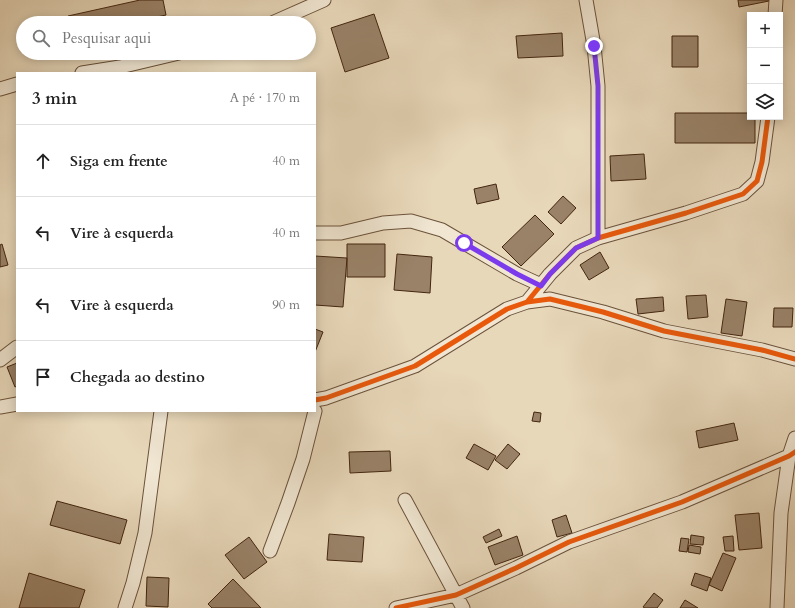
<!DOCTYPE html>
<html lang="pt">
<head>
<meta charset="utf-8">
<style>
	:root { --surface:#fff; --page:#f2f2f2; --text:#222; --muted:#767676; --line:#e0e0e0 }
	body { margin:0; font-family:Cardo,serif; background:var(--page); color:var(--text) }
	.controls { position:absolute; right:12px; top:12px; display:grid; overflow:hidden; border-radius:0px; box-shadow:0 2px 10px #0003 }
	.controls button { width:36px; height:36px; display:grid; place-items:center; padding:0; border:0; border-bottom:1px solid var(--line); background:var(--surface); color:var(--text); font:20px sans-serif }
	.stop { position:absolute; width:12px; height:12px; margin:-9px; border:3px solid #7c3aed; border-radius:50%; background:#fff }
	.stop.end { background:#7c3aed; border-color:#fff; box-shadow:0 1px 4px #0008 }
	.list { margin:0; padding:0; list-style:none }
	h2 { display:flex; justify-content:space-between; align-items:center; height:52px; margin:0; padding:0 16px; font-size:17px }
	h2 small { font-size:13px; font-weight:400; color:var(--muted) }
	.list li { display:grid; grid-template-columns:26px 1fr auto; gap:12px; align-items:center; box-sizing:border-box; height:72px; padding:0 16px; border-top:1px solid var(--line) }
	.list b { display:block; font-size:15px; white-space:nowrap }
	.list em { font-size:13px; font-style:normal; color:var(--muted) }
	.icon { flex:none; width:22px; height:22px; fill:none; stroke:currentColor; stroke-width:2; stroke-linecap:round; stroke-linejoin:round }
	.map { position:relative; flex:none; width:795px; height:608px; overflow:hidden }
	.search { position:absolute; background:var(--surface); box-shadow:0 2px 10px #0003; left:16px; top:16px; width:300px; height:44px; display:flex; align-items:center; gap:10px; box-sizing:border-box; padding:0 14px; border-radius:22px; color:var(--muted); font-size:15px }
	.panel { position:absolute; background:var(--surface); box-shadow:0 2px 10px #0003; left:16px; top:72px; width:300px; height:340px; border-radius:0px }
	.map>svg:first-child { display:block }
</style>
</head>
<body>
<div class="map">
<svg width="795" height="608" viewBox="0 0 795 608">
	<rect width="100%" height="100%" fill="#e8d8ba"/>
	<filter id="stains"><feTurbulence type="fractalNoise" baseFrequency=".005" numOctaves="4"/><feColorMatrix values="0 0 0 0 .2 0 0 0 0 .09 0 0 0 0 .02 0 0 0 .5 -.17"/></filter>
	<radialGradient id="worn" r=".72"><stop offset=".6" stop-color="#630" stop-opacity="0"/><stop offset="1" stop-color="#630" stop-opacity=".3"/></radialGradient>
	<path fill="#998268" stroke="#43250f" d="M140,0H163L166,15L130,23H70L68,16Z
		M738,0H769V1L739,7Z
		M374,14L389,58L345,72L331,28Z
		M562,33L563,56L518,58L516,36Z
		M672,36H698V67H672Z
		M675,113H750V117H755V143H675Z
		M644,154L646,179L611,181L610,156Z
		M496,184L499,199L477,204L474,189Z
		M563,196L576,208L561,224L548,212Z
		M535,215L554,234L521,266L502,247Z
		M2,244L8,265L0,267V245Z
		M347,244H385V277H347Z
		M600,252L609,268L589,280L580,265Z
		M397,254L432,257L430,293L394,290Z
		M315,256L347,258L343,307L315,305Z
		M706,295L708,317L688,319L686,296Z
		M663,297L664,311L638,314L636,299Z
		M726,299L747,302L742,336L721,333Z
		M774,308H793L792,327H773Z
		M315,329L323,332L315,352Z
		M17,363V386L15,387L7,367Z
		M534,412L541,413L540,422L532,421Z
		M734,423L738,440L699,448L696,431Z
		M474,444L496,456L488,470L466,458Z
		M508,444L520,454L507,469L495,460Z
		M390,451L391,471L350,473L349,452Z
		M57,501L127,520L120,544L50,525Z
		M759,513L762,548L739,550L735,515Z
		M566,515L572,533L557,537L552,520Z
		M499,529L502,536L486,543L483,537Z
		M329,534L364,537L362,562L327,560Z
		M691,535L704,537L703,545L690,544Z
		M517,536L523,555L495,565L488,547Z
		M733,536L734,551H725L723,537Z
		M249,537L267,562L244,579L225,555Z
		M681,538L689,539L687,552L679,551Z
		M689,545L701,547L700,554L688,552Z
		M723,553L736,558L722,591L709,585Z
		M29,573L85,590L79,608H19Z
		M695,573L711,578L707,591L691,585Z
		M147,577L169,578L168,607L146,606Z
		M233,579L261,608H212L208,604Z
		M654,593L663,600L657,608H645L643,607Z
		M685,600L698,608H680Z"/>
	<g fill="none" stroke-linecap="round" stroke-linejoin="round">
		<g stroke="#6c523a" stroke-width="15">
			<path id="street" d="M586,0L594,46L598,86V238
				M775,15L776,0
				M272,23L324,0
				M82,73L120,67L179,53
				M0,89L17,84
				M315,233H341L383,223L411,221L442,230L517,274L541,285
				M527,302L550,274L576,248L598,238L686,213L743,194L757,181L762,162L768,117
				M0,360L17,347
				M315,400L326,398L415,366L507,309L527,302L550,299L603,312L664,331L762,350L795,359
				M0,407L17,404
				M405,500L463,608
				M270,551L288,503L303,459L315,411
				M125,608L133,583L145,533L161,411
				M396,608L456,595L516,568L569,542L682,502L789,456L795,452
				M777,608L781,513L789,456L795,438"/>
		</g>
		<use href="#street" stroke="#f0e6d2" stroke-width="13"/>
		<g stroke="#f0e6d2" stroke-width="8">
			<path id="cycleway" d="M527,302L550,274L576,248L598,238L686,213L743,194L757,181L762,162L768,117
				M315,400L326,398L415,366L507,309L527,302L550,299L603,312L664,331L762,350L795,359
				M396,608L456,595L516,568L569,542L682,502L789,456L795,452"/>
		</g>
		<use href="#cycleway" stroke="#e8590c" stroke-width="5"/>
	</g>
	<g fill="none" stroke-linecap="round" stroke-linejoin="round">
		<path stroke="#7c3aed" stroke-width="5" d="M464,243L517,274L541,286L550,274L576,248L598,238V86L594,46"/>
	</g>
	<rect width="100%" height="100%" filter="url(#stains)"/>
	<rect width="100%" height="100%" fill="url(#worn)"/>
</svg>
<div class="controls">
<button>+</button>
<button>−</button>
<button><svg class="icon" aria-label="layers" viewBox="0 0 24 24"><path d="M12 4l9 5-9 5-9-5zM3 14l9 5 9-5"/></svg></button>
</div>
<div class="stop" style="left:464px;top:243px"></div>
<div class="stop end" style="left:594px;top:46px"></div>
<div class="search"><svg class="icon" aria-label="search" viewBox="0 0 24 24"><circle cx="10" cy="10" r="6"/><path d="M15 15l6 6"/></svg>Pesquisar aqui</div>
<section class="panel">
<h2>3 min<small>A pé · 170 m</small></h2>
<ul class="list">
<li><svg class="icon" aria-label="ahead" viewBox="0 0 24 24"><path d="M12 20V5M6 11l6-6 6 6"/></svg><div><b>Siga em frente</b></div><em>40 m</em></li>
<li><svg class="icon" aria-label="left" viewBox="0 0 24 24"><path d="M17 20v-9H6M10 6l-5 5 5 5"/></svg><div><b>Vire à esquerda</b></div><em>40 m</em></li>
<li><svg class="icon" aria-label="left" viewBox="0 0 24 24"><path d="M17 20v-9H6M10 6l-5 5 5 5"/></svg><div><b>Vire à esquerda</b></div><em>90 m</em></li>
<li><svg class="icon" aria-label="arrive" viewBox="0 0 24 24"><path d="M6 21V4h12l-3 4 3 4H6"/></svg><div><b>Chegada ao destino</b></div></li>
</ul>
</section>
</div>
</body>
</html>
